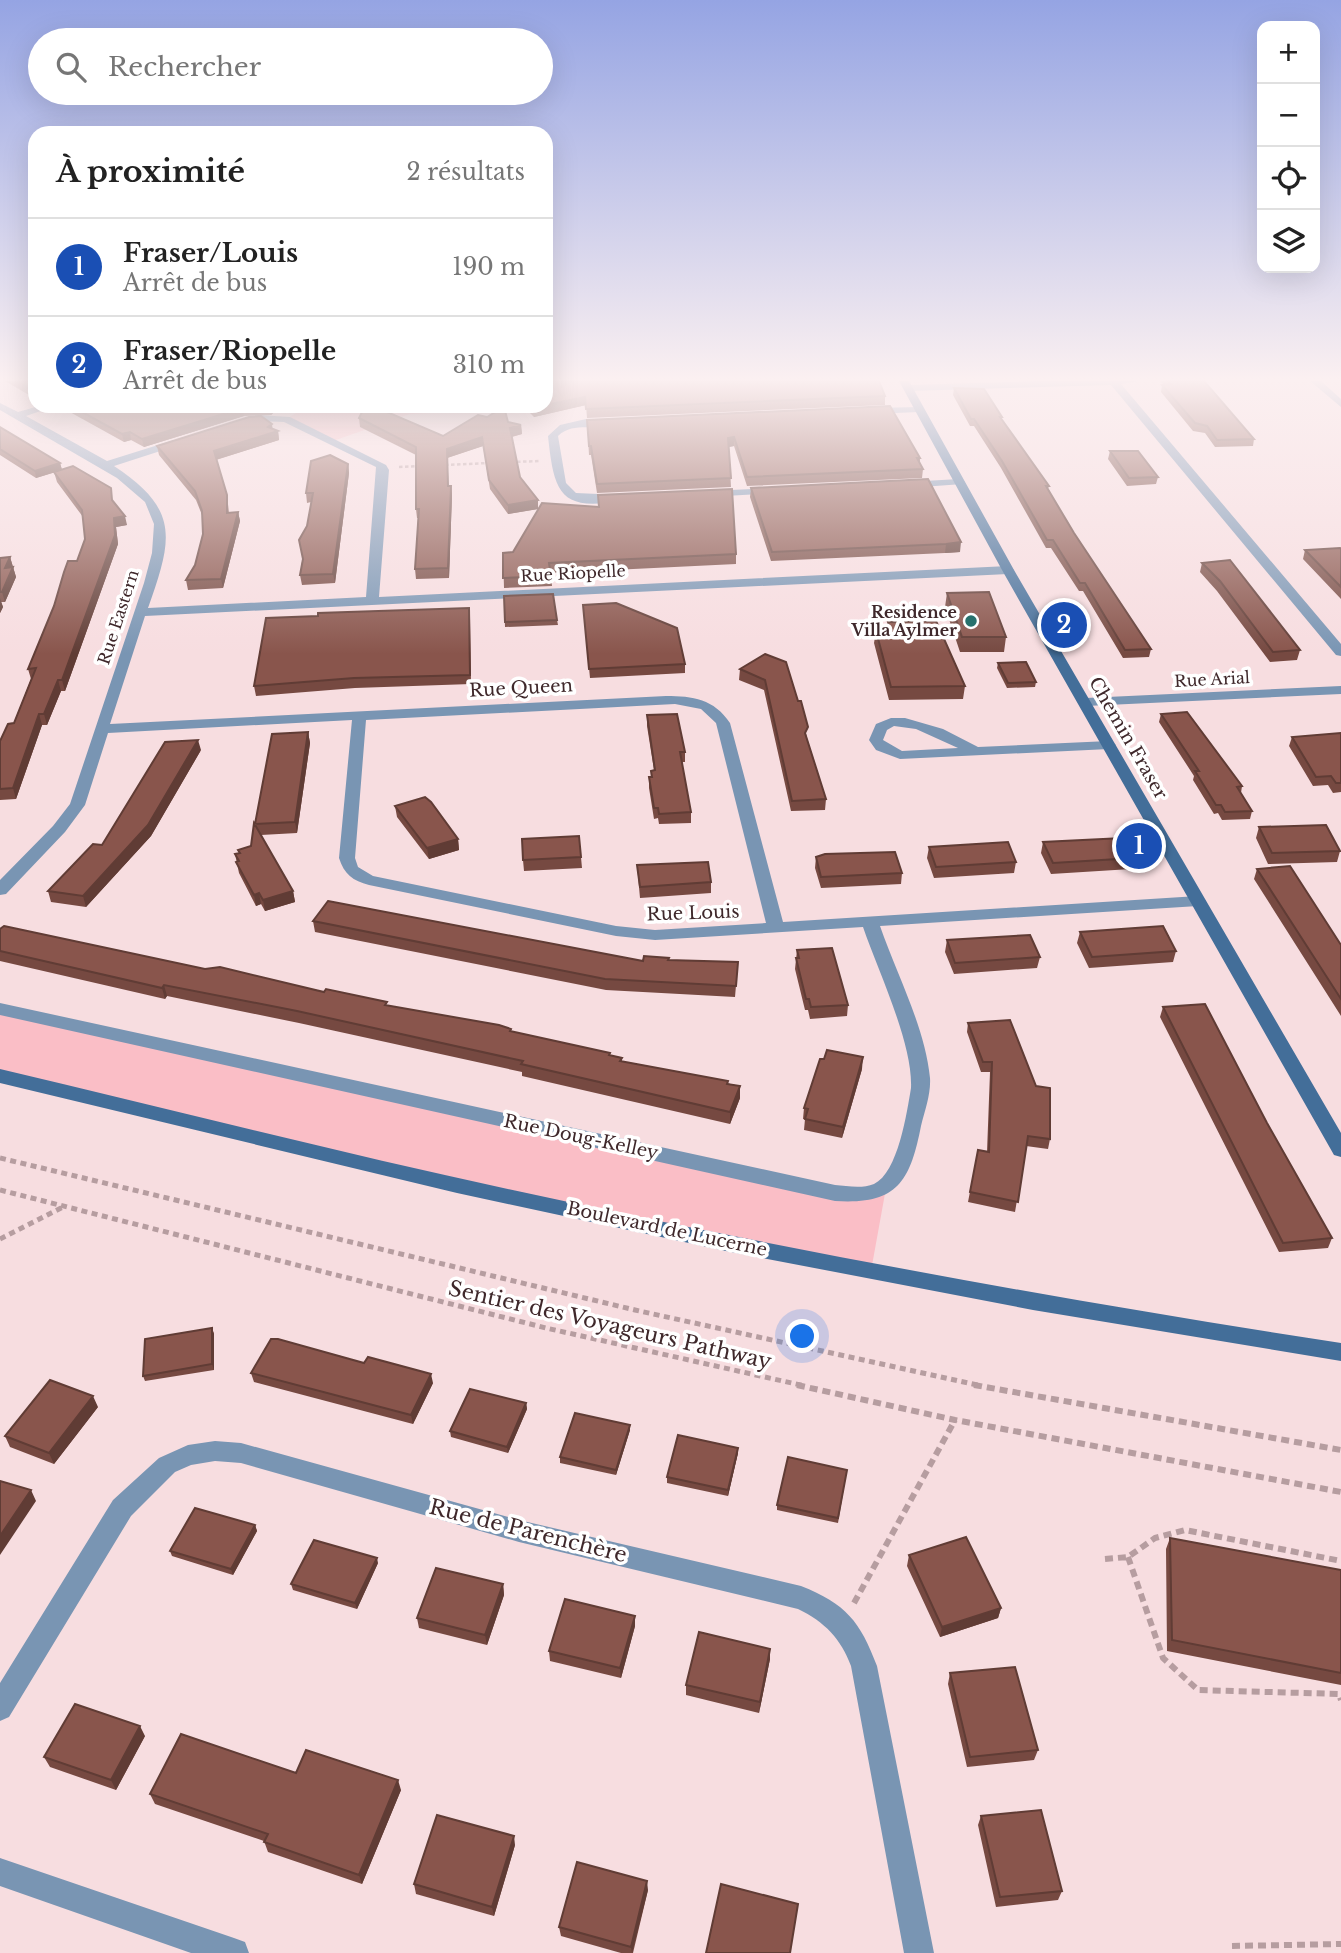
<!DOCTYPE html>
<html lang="fr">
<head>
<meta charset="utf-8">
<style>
	:root { --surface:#fff; --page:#f6f6f6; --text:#222; --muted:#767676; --line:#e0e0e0; --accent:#ea580c }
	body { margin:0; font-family:"Libre Baskerville",serif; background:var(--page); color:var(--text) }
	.controls { position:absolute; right:21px; top:21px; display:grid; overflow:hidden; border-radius:14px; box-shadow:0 7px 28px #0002 }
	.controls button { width:63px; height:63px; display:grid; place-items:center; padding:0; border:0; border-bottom:2px solid var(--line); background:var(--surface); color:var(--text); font:35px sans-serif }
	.you { position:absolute; left:803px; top:1337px; width:24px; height:24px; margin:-18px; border:5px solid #fff; border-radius:50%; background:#1a73e8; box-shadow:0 0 0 10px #1a73e833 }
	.badge { display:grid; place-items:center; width:46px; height:46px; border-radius:50%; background:var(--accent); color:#fff; font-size:23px; font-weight:700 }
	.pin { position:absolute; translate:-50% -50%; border:4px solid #fff; box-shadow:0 2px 7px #0006 }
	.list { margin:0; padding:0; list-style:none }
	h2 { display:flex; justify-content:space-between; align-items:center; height:91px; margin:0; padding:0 28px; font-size:30px }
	h2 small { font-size:23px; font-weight:400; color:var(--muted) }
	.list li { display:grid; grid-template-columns:46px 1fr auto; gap:21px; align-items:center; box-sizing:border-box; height:98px; padding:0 28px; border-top:2px solid var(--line) }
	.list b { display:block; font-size:26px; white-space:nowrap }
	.list p { margin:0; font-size:23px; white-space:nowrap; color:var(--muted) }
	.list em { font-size:23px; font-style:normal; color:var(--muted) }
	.icon { flex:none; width:38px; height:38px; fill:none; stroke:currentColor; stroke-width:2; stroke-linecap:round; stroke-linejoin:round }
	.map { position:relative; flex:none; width:1341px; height:1953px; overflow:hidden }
	.search { position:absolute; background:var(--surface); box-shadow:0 7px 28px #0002; left:28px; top:28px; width:525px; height:77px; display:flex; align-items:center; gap:18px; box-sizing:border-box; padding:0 24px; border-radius:38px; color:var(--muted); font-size:26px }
	.panel { position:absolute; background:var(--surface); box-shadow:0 7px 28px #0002; left:28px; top:126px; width:525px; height:287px; border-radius:21px }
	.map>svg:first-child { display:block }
</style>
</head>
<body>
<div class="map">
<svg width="1341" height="1953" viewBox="0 0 1341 1953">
	<rect width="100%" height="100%" fill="#f7dde0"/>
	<path fill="#fabec6" d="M308,406H464V411L410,414L333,441L286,419Z
		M0,1009L835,1193L886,1188L871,1271L0,1076Z"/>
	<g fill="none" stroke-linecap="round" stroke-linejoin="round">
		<path stroke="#b69da0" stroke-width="2.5" stroke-dasharray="3.5 2.5" stroke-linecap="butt" d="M511,462L541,461
			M445,465L489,463
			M399,467L419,466"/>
		<path stroke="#b69da0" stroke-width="5" stroke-dasharray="6 4.5" stroke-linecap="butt" d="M0,1158L635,1310L982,1386
			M0,1190L546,1328L805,1386
			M0,1239L65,1206"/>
		<path stroke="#b69da0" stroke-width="6" stroke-dasharray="8 5" stroke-linecap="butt" d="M797,1385L955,1420L1341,1492
			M974,1385L1341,1450
			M1128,1557L1163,1658L1198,1690L1339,1694L1341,1700
			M1105,1559L1128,1557L1155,1538L1185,1530L1341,1561
			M854,1603L955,1420
			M1232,1946L1341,1944"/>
		<path fill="#7995b3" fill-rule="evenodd" d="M1042,381H1138L1121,384L1341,644V656L1336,655L1111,385L908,391L903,388L908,385Z
			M1310,381H1321L1341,399V407Z
			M0,403L18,412L39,406H55L26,416L107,461L174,440H182V444L114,466C181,510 172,540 148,608L366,597L376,467L284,422L259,421L241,426L236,423L258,415L290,417L386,465L389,470L379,597L1008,566L1014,570L1008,574L145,616L110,724L666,696C693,696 714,699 730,723L783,922L1198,896L1206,901L1198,906L880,926C897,975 925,1027 930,1078C931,1094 925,1110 921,1126C910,1182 897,1205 835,1201L0,1015V1003L835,1185C847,1186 862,1189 874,1184C898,1173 907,1112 911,1088C913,1043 878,971 863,927L655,940L616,936L369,885C353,881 344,874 339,858L352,720L108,733L85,805L65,832L6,894L0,895V880L53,826L70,804L144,583L152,553L154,524L145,502L117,478L0,410ZM675,704L701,709L716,723L766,923L655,930L616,926L373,876L358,867L355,858L366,720Z
			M923,407V411L919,412L870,414L865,411L870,408Z
			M586,419H608L613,422C597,433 575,420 558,436L566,483L576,493L620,495L626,498L624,500C559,513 554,492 548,436L560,425Z
			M959,479L965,482L963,484L907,488L901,485L907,482Z
			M774,488L780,491L778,493L708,497L702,494L708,491Z
			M1341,686V694L1086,706L1079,702L1086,698Z
			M905,718L943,729L978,747L1109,741L1116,745L1109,749L900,759L876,750L869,740L876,724L891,718ZM894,726L916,729L958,748L902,751L883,740L887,730Z
			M215,1441L241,1443L519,1520L801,1586C846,1604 860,1621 877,1666L934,1953H904L851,1666C841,1639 825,1622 798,1609L519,1542L241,1463L215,1461L191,1465L175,1472L131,1516L9,1717L0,1721V1683L113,1500L159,1458L188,1445Z
			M0,1858L234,1938L245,1942L249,1953H191L0,1886Z"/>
		<path fill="#436e99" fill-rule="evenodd" d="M899,381H909L1014,570L1341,1133V1157L1334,1155L1002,570Z
			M0,1069C174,1110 348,1155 522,1192C794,1251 1067,1301 1341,1343V1361L1033,1310L726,1251L457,1193L0,1083Z"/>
	</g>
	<path fill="#764941" d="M5,381H35V393L29,395Z
		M1160,381H1204L1254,439L1253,446L1215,447L1205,433L1193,431L1161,392L1162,385H1164Z
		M954,388L1002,417V420L1049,486L1048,489L1074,533L1151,649L1149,657L1123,658L1083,591H1079L1051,548H1046L1001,468L974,426H970L953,395Z
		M885,396V405L587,418L586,405L534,417L523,406Z
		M59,406H280L271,415L244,416L144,447L131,440L124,442Z
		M359,418L443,436L508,422L521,425L522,434L512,437L520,477L538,500V509L508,514L490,489L483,446L447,458L448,486H451L452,495L449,578L416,579L415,569L418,518H417L416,509V455L360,427Z
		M587,420L920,458V463L923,469L922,478L747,486L734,446L729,447L731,487L597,493L591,455H589Z
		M0,427L60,463L62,470L36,478L0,455Z
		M273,429L278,431L279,440L216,460L227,495L229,513L238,512L240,521L223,588L188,590L186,580L195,565L203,534L202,515L196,500L159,455L157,446Z
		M1110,451L1158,477L1156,484L1127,486L1108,459Z
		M348,464L349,473L335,583L302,585L300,575L311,502L307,503L306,493Z
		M54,472L114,502L127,525L116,527L118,544L65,691H61L47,725H42L16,799L0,800V741L14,723L31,679L28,669L77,561L85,539L83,517L57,482Z
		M928,479L960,552L945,553L771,561L750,497L751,488Z
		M598,495L736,554V564L551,573L552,586L504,588L503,553L513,552L598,507Z
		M1341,549V599L1303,559L1305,550Z
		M10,557L16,577L5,602H1L3,607L0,613V558Z
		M1202,563L1300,650L1297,660L1270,662L1217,591L1200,572Z
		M947,593L1006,637L1004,652H960L945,607Z
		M504,596L557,620L558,625L505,627Z
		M583,605L685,664V673L590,678Z
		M470,617L471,684L355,688L256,696L254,686Z
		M888,622L965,686L963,699L889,700L874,643L876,631L887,630Z
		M765,654L798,701L807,738L826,799L825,810L791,811L764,690L739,680L740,669Z
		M998,663L1036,682L1035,687L1007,688L997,668Z
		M1161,714L1242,786L1241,793L1252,811L1250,819L1222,820L1218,813L1214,814L1193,780L1194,776L1159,722Z
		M647,715L685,752V762H682L691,812V823L659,824L658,818L654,819L649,788V777H651V771L654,770L647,726Z
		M308,732L310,743L297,833L261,835L293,891L295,902L265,911L261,904L256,906L239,873L235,854L239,853L238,850L251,846L256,825Z
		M1341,733V792L1333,793L1328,785L1313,786L1289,746L1292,737Z
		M201,750L151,836L86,907L51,902L48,891L102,845Z
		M395,806L458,839L459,850L429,859L397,817Z
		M1259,827L1340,851L1337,862L1268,864L1256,838Z
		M579,836L582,868L524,871L523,860Z
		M1043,842L1134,858L1131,869L1051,874L1041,853Z
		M929,847L1016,862L1014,873L934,878L927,858Z
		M816,857L902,873L901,884L821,888L815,868Z
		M637,865L711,882V893L640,898Z
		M1257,869L1341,945V1016L1254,879Z
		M313,921L643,961L669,960L738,962L735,997L606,990L315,932Z
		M0,929L324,992L511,1031L622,1058V1061L740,1086V1098L730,1124L522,1076V1072L299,1023L167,996L165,999L0,961Z
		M1080,932L1176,951L1173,962L1089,968L1077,943Z
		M947,940L1040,957L1037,968L954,974L945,952Z
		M797,950L848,1005L847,1016L810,1019L808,1010H805L795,969Z
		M1163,1007L1332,1238L1328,1248L1279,1252L1160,1017Z
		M968,1023L1050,1139L1048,1149L1026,1146L1015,1212L968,1202L978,1150L987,1152L990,1072H981L967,1032Z
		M862,1069L842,1138L804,1130L805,1119H803L804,1108Z
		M212,1328L214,1334V1370L145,1381L143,1376Z
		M251,1373L433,1383L413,1424L254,1382Z
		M526,1403L527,1409L508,1453L451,1437L450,1431Z
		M98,1407L54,1464L10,1447L5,1436Z
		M630,1425V1430L616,1475L560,1463V1457Z
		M738,1448V1453L728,1496L667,1483V1477Z
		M847,1470L838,1523L777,1510V1505Z
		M255,1525L257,1531L233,1575L172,1556L170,1551Z
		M1170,1538L1341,1570V1685L1167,1651L1166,1549Z
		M909,1555L1001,1608L998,1618L940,1637L907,1566Z
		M378,1563L357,1609L293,1590L291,1584Z
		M503,1584L504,1595L487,1645L419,1628L417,1618Z
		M635,1616V1626L621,1678L550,1661L549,1651Z
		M770,1649V1659L759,1713L686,1695V1685Z
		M950,1673L1038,1750L1034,1760L967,1767L948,1684Z
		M145,1736L116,1790L50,1767L44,1757Z
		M296,1773L401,1790L362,1884L268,1852L264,1841L155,1804L150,1794Z
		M981,1816L1062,1891L1058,1900L996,1907L978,1825Z
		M515,1845L494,1916L416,1894L414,1884Z
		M648,1890L633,1953H621L561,1936L559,1927Z"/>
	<path fill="#603c35" d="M33,385L35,393L29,395L27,387Z
		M585,397L586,405L534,417L533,408Z
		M271,406H280L271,415L270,407Z
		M243,408L244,416L144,447L142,439Z
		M272,424L273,433L278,431L279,440L215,460L214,451Z
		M521,425L522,434L510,437V428Z
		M130,432L131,440L124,442L122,434Z
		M482,437L483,446L447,458L449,495L447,449Z
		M734,437V446L728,447V438Z
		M60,463L62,470L36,478L35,471Z
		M348,464L349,473L335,583L333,574Z
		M451,486L452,495L449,578L448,568Z
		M538,500V509L508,514V505Z
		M238,512L240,521L223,588L221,579Z
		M125,516L127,525L116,527L118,544L65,691L62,680L114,518Z
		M961,542L960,552L945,553L946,544Z
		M10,557L13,567L5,568Z
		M13,567L16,577L5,602L2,592Z
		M0,598L3,607L0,613Z
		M58,680L61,691L47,725L44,714Z
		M39,714L42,725L16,799L13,788Z
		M308,732L310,743L297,833L295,822Z
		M198,740L201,750L151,836L86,907L83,896Z
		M458,839L459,850L429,859L427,848Z
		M293,891L295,902L265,911L263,900Z
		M259,893L261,904L256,906L254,895Z
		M164,985L167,996L165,999L162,988Z
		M863,1057L862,1069L842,1138L843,1127Z
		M740,1086V1098L730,1124V1112Z
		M212,1328L214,1334V1370L212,1364Z
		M431,1374L433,1383L413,1424L411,1415Z
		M93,1396L98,1407L54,1464L49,1453Z
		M526,1403L527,1409L508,1453L507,1447Z
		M630,1425V1430L616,1475V1470Z
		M738,1448V1453L728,1496V1490Z
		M31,1490L36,1501L0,1555V1536Z
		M255,1525L257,1531L233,1575L231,1569Z
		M377,1558L378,1563L357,1609L355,1603Z
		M503,1584L504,1595L487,1645L485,1635Z
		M1001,1608L998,1618L940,1637L942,1627Z
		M635,1616V1626L621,1678L620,1668Z
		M770,1649V1659L759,1713L760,1702Z
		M140,1726L145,1736L116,1790L111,1780Z
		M398,1780L401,1790L362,1884L359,1875Z
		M514,1836L515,1845L494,1916L492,1907Z
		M647,1881L648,1890L632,1953L631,1947Z"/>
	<path fill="#89554c" stroke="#603c35" stroke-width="2" d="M16,381H35V387L33,385L27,387Z
		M546,381H879L885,396L586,409L585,397L546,405Z
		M1168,381H1204L1254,439L1217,440L1207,426L1195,423L1162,385L1171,384Z
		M954,388L984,389L1002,417H1000L1049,486H1046L1074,533L1151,649L1125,650L1085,583H1080L1053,540H1047L1002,461L974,419H971Z
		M71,406H271L270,407L243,408L142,439L130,432L122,434Z
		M365,406H373L443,436L478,415L487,417L504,407L508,422L521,425L510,428L520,477L538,500L508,505L489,480L482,437L447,449L448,486H451L448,568L415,569L419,509H416V447L359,418Z
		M890,406L920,458H917L923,469L747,477L734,437L728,438L731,478L597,484L591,446H589L587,420Z
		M261,416L272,424L268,427L278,431L214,451L227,495V513L238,512L221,579L186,580L195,565L203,534L202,511L195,491L157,446L249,417Z
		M0,427L60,463L35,471L0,449Z
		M1110,451H1138L1158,477L1129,478Z
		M330,455L348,464L333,574L300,575L303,559L299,540L307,526L313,493H306L311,461Z
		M73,466L111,488L112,500L125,516L114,518L115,535L62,680H58L44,714H39L13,788L0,789V741L8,724L14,723L36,668L28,669L54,606L64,572L68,561H77L85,539L82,510L54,472Z
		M928,479L961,542L946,544L772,552L751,488Z
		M732,489L736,554L549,563L551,576L503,578V553L513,552L542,503L599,507L598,495Z
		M1340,548L1341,549V587L1305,550Z
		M10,557L5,568L13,567L2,592H0V558Z
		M1230,560L1300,650L1273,652L1220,581L1202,563Z
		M989,592L1006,637H962L947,593Z
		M553,594L557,620L505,622L504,596Z
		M616,603L677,628L685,664L589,669L583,605Z
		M469,608L470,675L354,678L254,686L266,618L318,616V613Z
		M936,621L965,686L891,687L876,631L890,630L888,622Z
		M765,654L786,662L798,701H801L808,727L805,733L826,799L792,801L765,680L740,669Z
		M1026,662L1036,682L1008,683L998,663Z
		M1187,712L1242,786L1237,787L1252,811L1225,812L1221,805H1216L1195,771H1199L1161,714Z
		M677,714L685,752H680L691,812L659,814L658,808H654L649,777H652L651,771L655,770L647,715Z
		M308,732L295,822L255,824L272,734Z
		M1341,733V783H1336L1331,776L1316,777L1292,737Z
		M198,740L148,825L83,896L48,891L93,844L102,845L165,742Z
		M425,797L431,802L458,839L427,848L395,806Z
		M254,823L293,891L263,900L259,893L254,895L236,862L239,861L235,854L240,853L238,850L251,846Z
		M1326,825L1340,851L1272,853L1259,827Z
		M579,836L581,857L523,860L522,839Z
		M1123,838L1134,858L1053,863L1043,842Z
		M1008,842L1016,862L936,867L929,847Z
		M895,852L902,873L821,877L816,857L825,854Z
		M708,862L711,882L640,887L637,865Z
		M1290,866L1341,945V999L1257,869Z
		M328,901L643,961L644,956L669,958L668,960L738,962L736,986L605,979L313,921Z
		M4,926L205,969L220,967L324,992L326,989L387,1002L385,1005L499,1025L511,1029L510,1031L610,1053L609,1055L622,1058L620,1061L728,1081L727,1084L740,1086L730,1112L521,1064L523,1061L297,1011L164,985L162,988L0,951V929Z
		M1163,926L1176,951L1092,957L1080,932Z
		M1030,935L1040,957L955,963L947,940Z
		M832,948L848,1005L811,1007L809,999H806L796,958H799L797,950Z
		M1205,1004L1267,1123L1332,1238L1283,1243L1163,1007Z
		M1010,1020L1036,1086L1050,1088V1139L1028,1136L1018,1202L970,1192L978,1150L989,1152L992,1062H983L968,1023Z
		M827,1050L863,1057L843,1127L805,1119L808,1109L804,1108L820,1059H824Z
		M212,1328V1364L143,1376L145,1339Z
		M271,1339H278L364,1363L368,1357L431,1374L411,1415L251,1373Z
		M50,1380L93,1396L49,1453L5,1436Z
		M470,1389L526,1403L507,1447L450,1431Z
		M575,1413L630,1425L616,1470L560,1457Z
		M678,1435L738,1448L728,1490L667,1477Z
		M788,1457L847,1470L838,1518L777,1505Z
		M0,1481L31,1490L0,1536Z
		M195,1508L255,1525L231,1569L170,1551Z
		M966,1537L1001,1608L942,1627L909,1555Z
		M1170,1538L1341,1570V1673L1172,1640Z
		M314,1540L377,1558L355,1603L291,1584Z
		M436,1568L503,1584L485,1635L417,1618Z
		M565,1599L635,1616L620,1668L549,1651Z
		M699,1632L770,1649L760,1702L686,1685Z
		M1015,1667L1038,1750L970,1757L950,1673Z
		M75,1704L140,1726L111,1780L44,1757Z
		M181,1734L296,1773L306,1750L398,1780L359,1875L264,1842L268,1834L150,1794Z
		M1041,1810L1062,1891L1000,1897L981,1816Z
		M437,1815L514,1836L492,1907L414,1884Z
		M577,1862L647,1881L631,1947L559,1927Z
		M721,1884L798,1904L790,1953H706Z"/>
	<linearGradient id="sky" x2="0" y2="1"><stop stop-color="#95a4e3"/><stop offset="0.58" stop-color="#fbf0f1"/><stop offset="1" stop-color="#fbf0f1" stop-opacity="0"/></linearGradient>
	<rect width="1341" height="654" fill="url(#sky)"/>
	<circle fill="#27716d" stroke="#fff" stroke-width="2.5" cx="971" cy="621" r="7"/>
	<g text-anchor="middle" stroke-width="7" stroke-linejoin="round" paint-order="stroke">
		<g font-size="16" fill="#3f282b" stroke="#fff">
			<text transform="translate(573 573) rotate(-3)" y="6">Rue Riopelle</text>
			<text transform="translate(118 617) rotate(-72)" y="6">Rue Eastern</text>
			<text transform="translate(1212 679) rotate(-3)" y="6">Rue Arial</text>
		</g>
		<g font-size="16" font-weight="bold" fill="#3f282b" stroke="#fff" text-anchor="end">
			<text x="957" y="618">Residence<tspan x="957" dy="18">Villa Aylmer</tspan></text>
		</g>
		<g font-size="18" fill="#3f282b" stroke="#fff">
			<text transform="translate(521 688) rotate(-3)" y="6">Rue Queen</text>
			<text transform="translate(1128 738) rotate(60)" y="6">Chemin Fraser</text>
			<text transform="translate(693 913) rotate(-2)" y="6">Rue Louis</text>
			<text transform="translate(581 1137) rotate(12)" y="6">Rue Doug-Kelley</text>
			<text transform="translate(667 1229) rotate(12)" y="6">Boulevard de Lucerne</text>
		</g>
		<g font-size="21" fill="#3f282b" stroke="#fff">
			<text transform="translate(610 1325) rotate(13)" y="7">Sentier des Voyageurs Pathway</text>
			<text transform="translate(528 1531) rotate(14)" y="7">Rue de Parenchère</text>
		</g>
	</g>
</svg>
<div class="controls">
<button>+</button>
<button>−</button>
<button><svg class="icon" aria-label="locate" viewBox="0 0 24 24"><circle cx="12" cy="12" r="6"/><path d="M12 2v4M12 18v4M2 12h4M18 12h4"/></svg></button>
<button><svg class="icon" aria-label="layers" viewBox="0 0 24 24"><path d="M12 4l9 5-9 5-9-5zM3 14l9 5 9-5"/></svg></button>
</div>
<div class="you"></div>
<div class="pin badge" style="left:1139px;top:846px;background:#1a4fb4">1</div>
<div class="pin badge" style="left:1064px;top:625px;background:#1a4fb4">2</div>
<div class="search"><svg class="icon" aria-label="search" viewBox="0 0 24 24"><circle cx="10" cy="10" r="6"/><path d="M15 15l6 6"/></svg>Rechercher</div>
<section class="panel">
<h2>À proximité<small>2 résultats</small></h2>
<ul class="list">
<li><span class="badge" style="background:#1a4fb4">1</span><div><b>Fraser/Louis</b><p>Arrêt de bus</p></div><em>190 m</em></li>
<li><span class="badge" style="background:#1a4fb4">2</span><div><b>Fraser/Riopelle</b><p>Arrêt de bus</p></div><em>310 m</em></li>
</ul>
</section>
</div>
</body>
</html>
